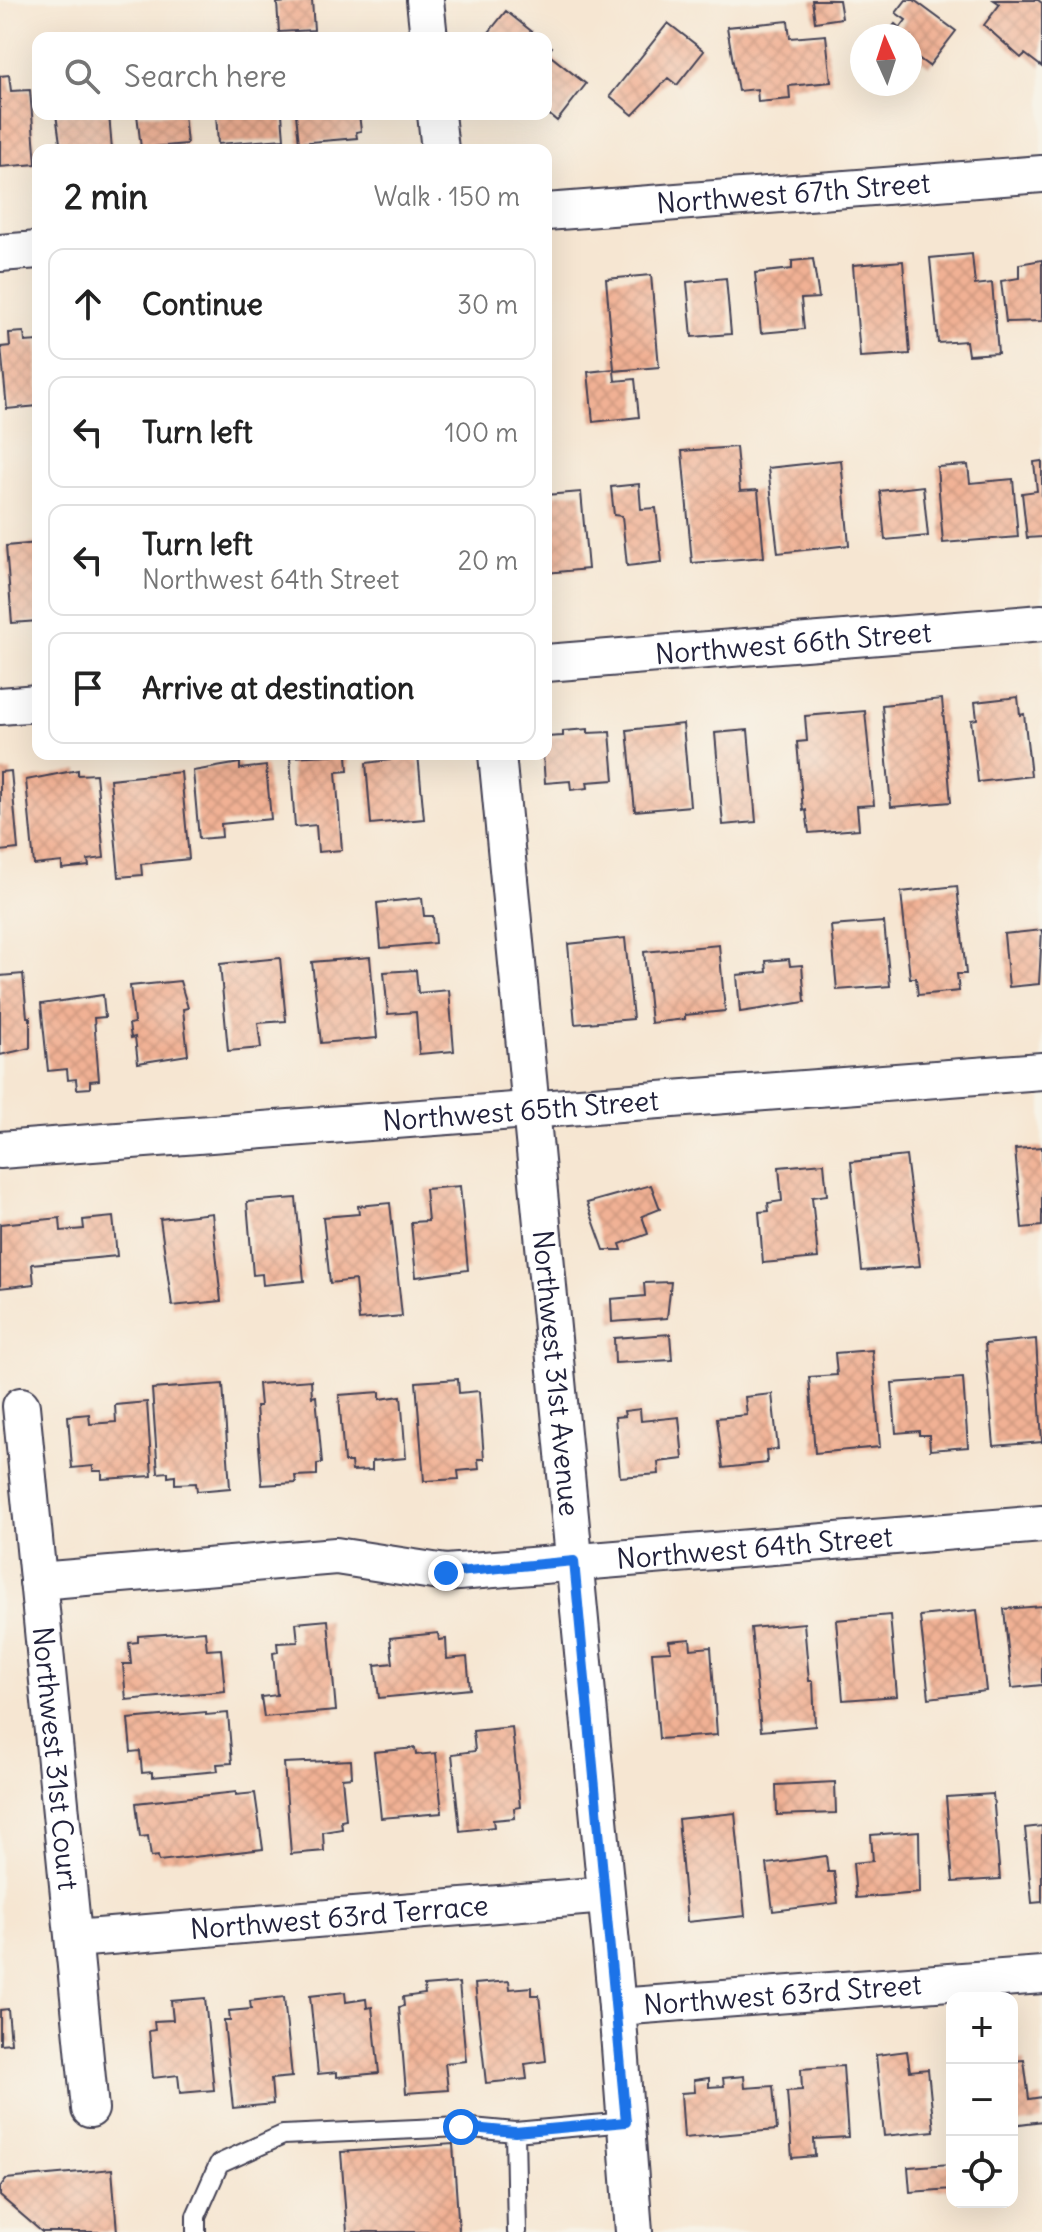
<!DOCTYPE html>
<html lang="en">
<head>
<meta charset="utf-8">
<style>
	:root { --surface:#fff; --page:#f2f2f2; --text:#222; --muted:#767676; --line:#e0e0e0 }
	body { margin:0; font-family:Delius,sans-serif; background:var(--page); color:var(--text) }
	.controls { position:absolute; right:24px; bottom:24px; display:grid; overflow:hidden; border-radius:16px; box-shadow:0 8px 32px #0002 }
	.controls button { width:72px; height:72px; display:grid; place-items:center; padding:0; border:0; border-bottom:2px solid var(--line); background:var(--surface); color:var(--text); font:40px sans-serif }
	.compass { position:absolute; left:850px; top:24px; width:72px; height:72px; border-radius:50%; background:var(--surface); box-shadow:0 8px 32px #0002; rotate:357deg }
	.stop { position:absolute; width:24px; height:24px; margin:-18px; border:6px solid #1a73e8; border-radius:50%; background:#fff }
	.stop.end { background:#1a73e8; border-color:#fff; box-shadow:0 2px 8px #0008 }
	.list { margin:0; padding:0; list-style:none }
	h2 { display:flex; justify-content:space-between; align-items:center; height:104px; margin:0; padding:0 32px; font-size:34px }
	h2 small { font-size:26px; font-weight:400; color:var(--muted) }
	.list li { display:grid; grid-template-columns:52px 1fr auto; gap:24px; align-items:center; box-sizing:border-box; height:112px; margin:0 16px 16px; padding:0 16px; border:2px solid var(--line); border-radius:16px }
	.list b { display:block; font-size:30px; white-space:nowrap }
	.list p { margin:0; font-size:26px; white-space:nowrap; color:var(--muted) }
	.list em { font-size:26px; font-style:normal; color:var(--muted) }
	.icon { flex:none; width:44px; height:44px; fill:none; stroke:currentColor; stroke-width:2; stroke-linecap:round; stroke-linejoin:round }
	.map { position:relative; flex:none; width:1042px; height:2232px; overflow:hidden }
	.search { position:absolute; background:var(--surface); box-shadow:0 8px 32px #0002; left:32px; top:32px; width:520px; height:88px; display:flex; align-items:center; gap:20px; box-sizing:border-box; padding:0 28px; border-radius:16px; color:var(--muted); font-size:30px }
	.panel { position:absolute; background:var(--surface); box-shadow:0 8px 32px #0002; left:32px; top:144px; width:520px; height:616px; border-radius:16px }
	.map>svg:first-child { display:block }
</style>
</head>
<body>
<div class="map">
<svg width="1042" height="2232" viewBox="0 0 1042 2232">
	<defs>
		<pattern id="building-cross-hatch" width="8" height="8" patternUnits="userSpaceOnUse" patternTransform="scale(2)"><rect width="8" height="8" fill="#f1b194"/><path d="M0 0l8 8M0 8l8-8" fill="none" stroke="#ce9880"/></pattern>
	</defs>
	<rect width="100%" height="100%" fill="#f7f3e8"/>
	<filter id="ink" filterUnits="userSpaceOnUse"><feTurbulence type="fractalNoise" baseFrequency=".0125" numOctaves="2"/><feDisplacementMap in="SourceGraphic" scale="16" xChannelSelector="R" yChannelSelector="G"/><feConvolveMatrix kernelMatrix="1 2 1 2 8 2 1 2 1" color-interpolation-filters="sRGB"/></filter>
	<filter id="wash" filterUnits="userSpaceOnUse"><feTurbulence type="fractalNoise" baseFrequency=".006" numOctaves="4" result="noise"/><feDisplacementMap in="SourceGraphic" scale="32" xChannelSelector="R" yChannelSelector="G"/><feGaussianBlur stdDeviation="1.8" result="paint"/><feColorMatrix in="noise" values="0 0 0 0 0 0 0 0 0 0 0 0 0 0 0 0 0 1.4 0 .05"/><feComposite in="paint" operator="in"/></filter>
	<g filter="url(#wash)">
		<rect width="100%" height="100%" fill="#f6e6d2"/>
		<g id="blocks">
			<path fill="url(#building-cross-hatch)" d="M312,0L314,30L279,32L277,3Z
				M812,0H839L842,18L815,22Z
				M906,0H914L956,31L929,66L918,58L910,69V36H879L882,32L886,35L895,24L900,28L906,20L896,13Z
				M994,0H1038L1042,3V67L1025,54L1021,58L984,25L1000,4Z
				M506,11L540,38L486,36Z
				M788,21L790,38L826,35L831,82L789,86L790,99L758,102L757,89L738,91L727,27Z
				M668,23L704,51L677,85L668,78L633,115L610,96Z
				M546,43L552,47L547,53L586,84L557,121L546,112Z
				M9,75L11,91L30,90L36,164L0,167V76Z
				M56,114H109L112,150H61Z
				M137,114H184L187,144L141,148Z
				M216,114H282L284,139L218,144Z
				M296,114H359L361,131L356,132L357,138L299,143Z
				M972,254L975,285L992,283L998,353L968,355L966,341L938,343L930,258Z
				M813,259L819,298L801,299L804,329L761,333L755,273L792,269V261Z
				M1042,260V321L1006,322L1001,281L1019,278V264Z
				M903,261L910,354L860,357L853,265Z
				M651,275L659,367L614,371L615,381L635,379L639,417L593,422L588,372L614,369L606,279Z
				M726,278L731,334L692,337L687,282Z
				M24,332L25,342L38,341V406L7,409L1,347L10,346L9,333Z
				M736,447L740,491L758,490L764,557L692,563L682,451Z
				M841,460L849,545L778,553L768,468Z
				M1042,461V537L1027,538L1022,493L1037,491L1034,462Z
				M968,465L970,483L1013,479L1018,537L943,543L937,467Z
				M639,484L641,509L656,508L662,562L627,566L622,516L614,515L611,487Z
				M923,486L928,536L885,540L880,491Z
				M581,492L588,569L546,573V495Z
				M38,543V621L12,623L6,546Z
				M1018,697L1020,715L1024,714L1031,776L978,782L971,720L977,719L975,702Z
				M942,699L951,802L891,807L882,705Z
				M865,711L874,805L857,806L859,829L809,833L806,810L803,811L797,742L807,741L805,716Z
				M683,724L690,806L635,811L627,730Z
				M588,729V733L610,732L614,780L587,782L588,788L571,790L570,781L545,783L543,754H546V737L563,736V731Z
				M748,730L756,822L723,825L715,733Z
				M347,754L348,771L336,772L342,850L318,852L316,825L295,827L290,757Z
				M389,754H418L424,819L371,824L366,763L390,760Z
				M240,763V769L266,766L271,819L221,824L222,837L199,839L193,771Z
				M78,770V775L96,774L104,858L88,860L89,866L62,869V862L34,865L26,780Z
				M11,771L18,849L0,851V772Z
				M181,772L189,859L141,864L142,875L119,877L110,779Z
				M957,886L966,974H957L959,991L918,995L916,978H910L901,892Z
				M422,898L424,916H433L435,943L381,948L377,903Z
				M884,922L890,986L837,990L831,926Z
				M1042,930L1039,984L1009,987L1004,934Z
				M625,938L633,1019L575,1024L568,944Z
				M719,945L725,1011L685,1015V1019L651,1023L644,952Z
				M370,957L377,1038L321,1043L312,962Z
				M280,958L286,1021L258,1023L261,1048L228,1051L220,964Z
				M789,959L790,966L802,965L805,1002L740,1012L737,975L767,972L766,961Z
				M416,970L418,993L449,990L454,1051L419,1054L416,1012L388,1014L384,972Z
				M23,974L27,1017H30V1048L0,1055V976Z
				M180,981L188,1008L183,1009L188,1055L138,1063L135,1037L131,1038L129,1024L134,1023L130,986Z
				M103,995L105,1017L94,1018L99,1080L90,1081V1088L77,1089L76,1079L68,1080L67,1069L48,1071L41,1004Z
				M1042,1147V1226L1022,1228L1015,1149Z
				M906,1156L920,1266L862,1271L851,1162Z
				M824,1163L827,1195L812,1197L818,1258L763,1263L759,1212L769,1211L768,1203L782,1201L779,1167Z
				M651,1185L660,1209L642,1216L648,1234L620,1244L622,1250H604L587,1203Z
				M460,1186L468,1270L416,1277L411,1222L428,1221L425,1189Z
				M296,1198L304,1281L263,1285L262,1274L253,1275L247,1202Z
				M390,1203L402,1316L359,1320L355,1280L330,1283L323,1217L359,1214L358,1206Z
				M212,1213L221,1301L172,1306L160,1219Z
				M113,1217L117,1256L32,1264L34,1284L0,1288V1224L60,1218L61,1231L84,1229L83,1220Z
				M671,1282L667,1318L612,1322L611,1299L645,1296L644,1283Z
				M670,1334L672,1360L615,1363L614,1338Z
				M1036,1339L1042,1442L994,1446L985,1344Z
				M872,1350L880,1447L815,1453L809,1377L837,1375L835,1353Z
				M963,1378L968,1447L930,1450L929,1435H919V1431L896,1433L892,1383Z
				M458,1379L459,1393L479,1391L484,1459H478L479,1469L458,1471L459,1479L424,1481L416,1382Z
				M311,1380L312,1397L316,1396L322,1463L317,1464V1475L295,1476L296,1483L262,1485L256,1406H260L258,1384Z
				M223,1384L230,1488L197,1491L196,1483L175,1484V1476L168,1477V1472L158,1473L152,1389Z
				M380,1392V1399L401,1396L406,1458L372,1461V1470L352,1471L351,1462H344L339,1395Z
				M772,1394L778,1449L766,1450L767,1463L723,1468L717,1418L747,1415L745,1397Z
				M147,1402L152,1476L102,1479V1471H93V1466L72,1468L68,1416L89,1414L90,1424L116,1422L115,1405Z
				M640,1409L641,1421L679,1417L683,1459L658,1462L659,1474L620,1477L615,1417L625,1416L624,1411Z
				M1042,1606V1685L1012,1688L1004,1609Z
				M977,1610L986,1691L929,1698L920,1616Z
				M890,1615L897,1696L843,1700L836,1620Z
				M328,1620L336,1711L264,1717L261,1697L277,1695L273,1653L278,1652L277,1643L298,1642L296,1623Z
				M804,1623L809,1681H813L815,1726L761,1731L751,1628Z
				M205,1631L207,1650L221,1649L225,1691L126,1700L123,1664H131L129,1643L138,1642V1636Z
				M438,1633L439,1640L446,1639L447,1659L467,1657L470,1689L379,1698L375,1665L393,1663L390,1638Z
				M690,1639L691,1649L711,1647L717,1735L659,1739L652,1652L671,1651L669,1641Z
				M206,1712V1715L228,1713L232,1763L217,1764L218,1771L152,1777V1772L142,1773L140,1751L131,1752L128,1719Z
				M512,1727L520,1807L514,1808L515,1818L493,1820L494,1827L460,1831L452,1754L475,1751L473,1731Z
				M415,1748L416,1755L436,1753L442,1813L381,1818L374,1752Z
				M351,1760L352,1777L342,1778L346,1820L341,1821L342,1829L323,1832L324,1851L291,1854L284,1763Z
				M835,1782L836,1813L777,1815L776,1785Z
				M236,1792V1795L255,1793L263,1849L159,1861L158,1856L151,1857L148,1836L140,1837L136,1803Z
				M993,1794L1000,1879L953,1882L946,1797Z
				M735,1813L745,1916L687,1922L678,1819Z
				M1042,1826V1902L1032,1903L1025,1828Z
				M919,1831L920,1893L856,1898L853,1863L873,1861L871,1835Z
				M826,1856L828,1872H834L838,1903L773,1911L767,1864Z
				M509,1981L510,1989L532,1987V1995H539L546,2061L525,2064L527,2079L486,2083L475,1984Z
				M459,1983L466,2061L445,2063L448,2090L406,2093L399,2007L404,2006L403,1997L425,1994L424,1986Z
				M345,1992L346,2002L366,1999L367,2008L372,2007L379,2073L337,2077V2072L318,2074L310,1996Z
				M284,1997L292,2077L271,2079L273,2104L233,2108L224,2021H230L229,2011L251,2009L250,2001Z
				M205,1998L214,2090L180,2093L178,2075L153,2078L149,2031L155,2030L154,2021L173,2020L171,2001Z
				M8,2009L11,2043L0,2044V2010Z
				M907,2051L910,2071L928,2069L934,2131L884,2136L876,2055Z
				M1024,2060L1029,2099L1042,2097V2121L1012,2125V2061Z
				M843,2066L848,2137L814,2139L815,2156L792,2158L787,2091L802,2090L801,2069Z
				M744,2076L745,2088L773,2086L777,2130L684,2138L681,2093L695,2092L694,2080L709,2078V2087L724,2086L723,2078Z
				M453,2144L459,2232H347L341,2152Z
				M951,2164L952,2189L910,2192L908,2167Z
				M112,2169L117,2232H42L0,2196V2187L6,2179Z"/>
		</g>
	</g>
	<g filter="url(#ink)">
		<use href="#blocks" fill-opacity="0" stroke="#423f52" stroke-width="2"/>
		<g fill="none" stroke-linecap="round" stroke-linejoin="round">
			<g stroke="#423f52" stroke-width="22">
				<path id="lane" d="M196,2232V2216L219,2164L283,2135L461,2127L515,2132
					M517,2232L515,2132L626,2122"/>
			</g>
			<g stroke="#423f52" stroke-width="40">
				<g id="street">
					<path d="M425,0L429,38"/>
					<path d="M436,114L440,150"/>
					<path id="s1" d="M546,212L1042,174"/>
					<path d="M0,253L38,250"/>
					<path id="s2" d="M546,663L1042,623"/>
					<path d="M0,706L38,703"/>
					<path id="s3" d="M497,754L617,2007L634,2232"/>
					<path id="s4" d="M0,1150L1042,1071"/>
					<path id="s5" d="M21,1406L90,2109"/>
					<path id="s6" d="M38,1581L336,1556L446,1573L1042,1524"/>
					<path id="s7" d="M74,1939L606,1895"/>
					<path id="s8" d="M617,2007L1042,1975"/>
				</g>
			</g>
			<use href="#lane" stroke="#fff" stroke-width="18"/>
			<use href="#street" stroke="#fff" stroke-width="36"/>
		</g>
	</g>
	<g fill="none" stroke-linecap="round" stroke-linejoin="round" filter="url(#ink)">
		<path stroke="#1a73e8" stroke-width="10" d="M446,1573L574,1561L626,2122L515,2132L461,2127"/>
	</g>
	<g text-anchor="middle" stroke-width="8" stroke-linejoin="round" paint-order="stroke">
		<g font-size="28" fill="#22223b" stroke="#f7f3e8">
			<text dy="10" stroke="none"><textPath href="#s1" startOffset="248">Northwest 67th Street</textPath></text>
			<text dy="10" stroke="none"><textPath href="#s2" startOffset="248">Northwest 66th Street</textPath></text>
			<text dy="10" stroke="none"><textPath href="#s4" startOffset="522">Northwest 65th Street</textPath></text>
			<text dy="10" stroke="none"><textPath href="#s3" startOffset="622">Northwest 31st Avenue</textPath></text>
			<text dy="10" stroke="none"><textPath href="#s6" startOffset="720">Northwest 64th Street</textPath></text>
			<text dy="10" stroke="none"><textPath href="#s5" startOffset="354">Northwest 31st Court</textPath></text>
			<text dy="10" stroke="none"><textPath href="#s7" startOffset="266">Northwest 63rd Terrace</textPath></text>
			<text dy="10" stroke="none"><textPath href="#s8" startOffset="166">Northwest 63rd Street</textPath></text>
		</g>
	</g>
</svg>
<div class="controls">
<button>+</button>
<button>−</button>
<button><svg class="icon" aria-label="locate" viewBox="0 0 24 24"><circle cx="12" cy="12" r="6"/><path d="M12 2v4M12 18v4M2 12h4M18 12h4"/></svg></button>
</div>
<svg class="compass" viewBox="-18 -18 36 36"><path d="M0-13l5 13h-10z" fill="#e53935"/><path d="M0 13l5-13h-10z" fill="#767676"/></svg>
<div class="stop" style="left:461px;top:2127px"></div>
<div class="stop end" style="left:446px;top:1573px"></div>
<div class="search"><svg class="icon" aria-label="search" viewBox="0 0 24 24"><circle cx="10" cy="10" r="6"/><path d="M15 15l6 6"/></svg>Search here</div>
<section class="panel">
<h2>2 min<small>Walk · 150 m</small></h2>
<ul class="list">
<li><svg class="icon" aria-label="ahead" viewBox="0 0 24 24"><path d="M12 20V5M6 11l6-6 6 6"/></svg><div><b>Continue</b></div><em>30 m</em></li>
<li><svg class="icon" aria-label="left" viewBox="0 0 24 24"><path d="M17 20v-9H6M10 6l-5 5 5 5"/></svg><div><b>Turn left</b></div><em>100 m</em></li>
<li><svg class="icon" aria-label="left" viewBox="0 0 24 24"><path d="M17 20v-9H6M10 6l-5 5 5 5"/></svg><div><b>Turn left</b><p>Northwest 64th Street</p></div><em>20 m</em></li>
<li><svg class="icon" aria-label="arrive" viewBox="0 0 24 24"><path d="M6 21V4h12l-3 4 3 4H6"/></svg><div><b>Arrive at destination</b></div></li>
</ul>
</section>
</div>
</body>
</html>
